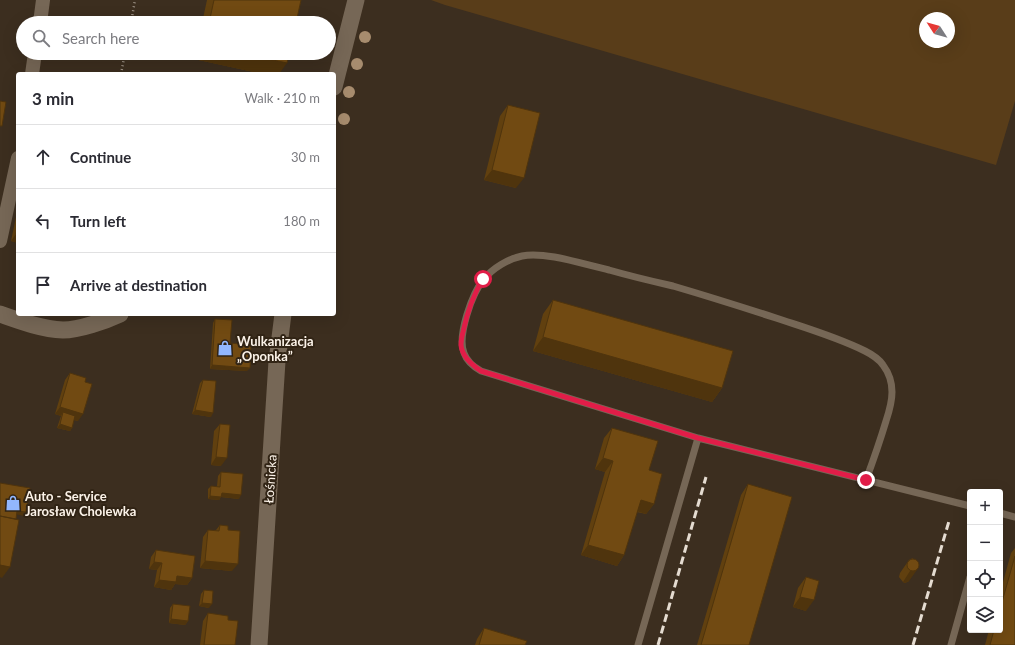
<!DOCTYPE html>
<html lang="en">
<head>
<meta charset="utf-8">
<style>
	:root { --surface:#fff; --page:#f2f2f3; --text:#2b2b33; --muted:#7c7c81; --line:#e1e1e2 }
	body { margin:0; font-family:Lato,sans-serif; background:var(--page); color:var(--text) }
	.controls { position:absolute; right:12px; bottom:12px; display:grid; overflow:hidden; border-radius:4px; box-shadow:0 4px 16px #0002 }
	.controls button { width:36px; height:36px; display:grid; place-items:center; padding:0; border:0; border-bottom:1px solid var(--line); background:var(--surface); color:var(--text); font:20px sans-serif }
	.compass { position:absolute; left:919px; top:12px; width:36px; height:36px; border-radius:50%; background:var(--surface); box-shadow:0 4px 16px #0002; rotate:306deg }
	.stop { position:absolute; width:12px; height:12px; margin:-9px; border:3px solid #e11d48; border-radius:50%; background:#fff }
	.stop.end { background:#e11d48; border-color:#fff; box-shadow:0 1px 4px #0008 }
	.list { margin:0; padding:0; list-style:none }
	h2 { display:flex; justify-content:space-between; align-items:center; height:52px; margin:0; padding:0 16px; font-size:17px }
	h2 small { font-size:13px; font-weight:400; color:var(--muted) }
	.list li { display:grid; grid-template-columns:26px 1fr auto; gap:12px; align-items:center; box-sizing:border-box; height:64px; padding:0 16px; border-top:1px solid var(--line) }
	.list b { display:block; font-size:15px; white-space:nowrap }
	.list em { font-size:13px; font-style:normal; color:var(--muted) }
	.icon { flex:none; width:22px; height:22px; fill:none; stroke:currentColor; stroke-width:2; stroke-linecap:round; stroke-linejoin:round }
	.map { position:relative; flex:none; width:1015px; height:645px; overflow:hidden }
	.search { position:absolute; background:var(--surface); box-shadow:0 4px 16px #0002; left:16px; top:16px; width:320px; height:44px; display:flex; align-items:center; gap:10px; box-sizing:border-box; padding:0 14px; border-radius:22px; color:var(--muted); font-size:15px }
	.panel { position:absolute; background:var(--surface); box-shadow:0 4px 16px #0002; left:16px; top:72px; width:320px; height:244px; border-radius:4px }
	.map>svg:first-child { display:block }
</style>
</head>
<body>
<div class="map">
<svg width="1015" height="645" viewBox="0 0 1015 645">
	<rect width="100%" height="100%" fill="#3c2e1f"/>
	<path fill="#593d19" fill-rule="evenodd" d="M431,0H1015V101L996,165L445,5ZM925,18H949V42H925Z"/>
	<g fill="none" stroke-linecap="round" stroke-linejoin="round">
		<path stroke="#a1968a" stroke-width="2.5" stroke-dasharray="1 3" stroke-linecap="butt" d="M131,23L135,0
			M121,74L125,53"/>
		<path stroke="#766756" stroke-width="7" d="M866,480C873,461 880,441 886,421C889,412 892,402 892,392C892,383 889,373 883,365C879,359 871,354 865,351C837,337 806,328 776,318C742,307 707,296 673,286C651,281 630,276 609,270C586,265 545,251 522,256C508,259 493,268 484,279C472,293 457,336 464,353C467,362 474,367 481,371L698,438L970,506
			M1000,513L1015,517
			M638,645L698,438
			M951,645L970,577"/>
		<path stroke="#766756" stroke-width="14" d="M40,23L43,0
			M32,74L35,53
			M0,241L18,158"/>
		<path stroke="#766756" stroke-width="17" d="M334,87L356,0
			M0,314C20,321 41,329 63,330C79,330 105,321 120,314
			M259,645L277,361L283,314"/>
		<path stroke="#e5dcd1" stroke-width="3" stroke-dasharray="8 4" stroke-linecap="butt" d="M658,645L706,477
			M913,645L949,521"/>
	</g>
	<g fill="#a78c6e">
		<circle cx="365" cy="37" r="6"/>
		<circle cx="357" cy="64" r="6"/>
		<circle cx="349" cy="92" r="6"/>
		<circle cx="344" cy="119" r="6"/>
	</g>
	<path fill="#61400f" d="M207,0H301L296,23H202Z
		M196,53H289L279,74H263L194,59Z
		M508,105L516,188L484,180L500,116Z
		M18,213V243L11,241L16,217Z
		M553,300L722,388L712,402L533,351L543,314Z
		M215,319L230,343L247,371L210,369L213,323Z
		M70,373L85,382L78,421L74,420L72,428L70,431L57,428L61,416L55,414L65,380Z
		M203,380L211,417L192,414L200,383Z
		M220,424L221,466L211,465L214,431Z
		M612,428L649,470L654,504L646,514L637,512L624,555L617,566L581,555L605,472L595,469L604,438Z
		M221,472L239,499L221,497L219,500L208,499V489L211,486H217L218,476Z
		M748,484L749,645H697L741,495Z
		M220,525L228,530L232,571L200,568L203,537L208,530H216Z
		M1015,548V645H985L989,630H1000V593L1011,553Z
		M156,550L192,578L187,585L175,584L171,590L154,587L157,570L149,569L151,557Z
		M913,558L909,581L905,583L903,582L899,577L900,573L909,560Z
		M806,577V611L793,607L798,588Z
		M204,590L209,608L199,606L201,594Z
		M173,604L188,621L185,625L169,623L170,608Z
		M208,613L235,645H200L203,621Z
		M484,628L525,645H475L477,639Z"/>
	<path fill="#4f340d" d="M198,53H240L287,63L279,74H263L194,59Z
		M492,170L524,178L516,188L484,180Z
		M16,234H18V243L11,241Z
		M543,337L722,388L712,402L533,351Z
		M212,365L250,368L247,371L210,369Z
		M60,407L83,414L78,421L62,417L63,412L61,416L55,414Z
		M195,410L213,413L211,417L192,414Z
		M60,424L72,428L70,431L57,428Z
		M216,457L227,458L221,466L211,465Z
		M603,458L613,461L605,472L595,469Z
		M222,493L241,495L239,499L221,497L219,500L208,499L210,496Z
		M641,500L654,504L646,514L633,510Z
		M17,511L26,512L24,516L15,514Z
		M588,545L624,555L617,566L581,555Z
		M205,561L238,564L232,571L200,568Z
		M154,562L162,563L157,570L149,569Z
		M0,565L10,567L2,578L0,577Z
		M919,567L909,581L905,583L903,582L910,571Z
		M177,576L192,578L187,585L175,584L171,590L154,587L159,580Z
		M800,597L814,600L806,611L793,607Z
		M202,603L212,604L209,608L199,606Z
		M171,619L188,621L185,625L169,623Z"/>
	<path fill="#714a12" stroke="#4f340d" d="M214,0H301L296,23H209Z
		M240,53H289L287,63Z
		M0,101L6,102L2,126H0Z
		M508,105L540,113L524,178L492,170Z
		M18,225V234H16Z
		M553,300L733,351L722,388L543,337Z
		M215,319L232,320L230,343L251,345L250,368L212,365Z
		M70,373L86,378L85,382L92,384L83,414L60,407Z
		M203,380L216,381L213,413L195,410Z
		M63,412L75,416L72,428L60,424Z
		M220,424L230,425L227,458L216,457Z
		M612,428L658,441L649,470L662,474L654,504L641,500L624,555L588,545L613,461L603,458Z
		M221,472L243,474L241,495L222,493L221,497L210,496L211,486L220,487Z
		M0,483L30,488L26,512L17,511L16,519L0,516Z
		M748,484L792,497L749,645H701Z
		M0,516L19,520L10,567L0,565Z
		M220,525L228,526V530L240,531L238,564L205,561L208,530L219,531Z
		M156,550L195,556L192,578L177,576L176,582L159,580L162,563L154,562Z
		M1015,556V645H990L994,630H1000V609Z
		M907 565a6 6 0 1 1 12 0a6 6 0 1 1-12 0Z
		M806,577L819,581L814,600L800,597Z
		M204,590L213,591L212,604L202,603Z
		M173,604L190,606L188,621L171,619Z
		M208,613L228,616V620L238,621L235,645H204Z
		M484,628L527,641L525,645H479Z"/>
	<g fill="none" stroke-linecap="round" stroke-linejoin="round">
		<path stroke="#e11d48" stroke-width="5" d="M483,279C473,295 467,313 463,332C462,336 461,341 461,345C462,357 472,365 481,371L698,438L866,480"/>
	</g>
	<defs>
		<g id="shop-bare" transform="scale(1.2)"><path d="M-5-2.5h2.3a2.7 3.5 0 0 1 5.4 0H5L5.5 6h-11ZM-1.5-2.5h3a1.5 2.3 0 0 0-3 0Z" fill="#92b7fd" stroke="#312415" stroke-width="2.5" paint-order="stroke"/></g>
	</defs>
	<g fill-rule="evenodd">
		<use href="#shop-bare" x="225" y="348"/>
		<use href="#shop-bare" x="13" y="503"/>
	</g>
	<g text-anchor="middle" stroke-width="4" stroke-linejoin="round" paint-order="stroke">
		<g font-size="13" font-weight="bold" fill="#fcf3e9" stroke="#312415" text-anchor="start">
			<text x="237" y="346">Wulkanizacja<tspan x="237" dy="15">„Oponka”</tspan></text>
			<text x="25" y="501">Auto - Service<tspan x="25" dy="15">Jarosław Cholewka</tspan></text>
		</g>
		<g font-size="13" fill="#fcf3e9" stroke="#312415">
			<text transform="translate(270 479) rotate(-86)" y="5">Łośnicka</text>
		</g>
	</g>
</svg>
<div class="controls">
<button>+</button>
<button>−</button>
<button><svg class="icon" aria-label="locate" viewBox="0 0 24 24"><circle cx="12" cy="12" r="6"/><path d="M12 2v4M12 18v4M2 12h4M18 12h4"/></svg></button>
<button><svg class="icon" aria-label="layers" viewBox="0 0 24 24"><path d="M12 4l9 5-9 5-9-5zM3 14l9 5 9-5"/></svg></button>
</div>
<svg class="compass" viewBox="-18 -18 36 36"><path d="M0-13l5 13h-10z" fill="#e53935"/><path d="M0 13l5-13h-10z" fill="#7c7c81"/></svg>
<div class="stop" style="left:483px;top:279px"></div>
<div class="stop end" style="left:866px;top:480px"></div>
<div class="search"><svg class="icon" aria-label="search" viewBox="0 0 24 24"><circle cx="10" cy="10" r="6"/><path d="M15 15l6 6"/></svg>Search here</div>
<section class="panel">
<h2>3 min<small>Walk · 210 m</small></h2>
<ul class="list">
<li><svg class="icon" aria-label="ahead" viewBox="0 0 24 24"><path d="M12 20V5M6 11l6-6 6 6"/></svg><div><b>Continue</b></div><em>30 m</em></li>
<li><svg class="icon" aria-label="left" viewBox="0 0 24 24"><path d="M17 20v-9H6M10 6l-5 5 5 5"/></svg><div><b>Turn left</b></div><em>180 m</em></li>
<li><svg class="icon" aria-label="arrive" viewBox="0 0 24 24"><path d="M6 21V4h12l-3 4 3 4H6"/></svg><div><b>Arrive at destination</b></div></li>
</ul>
</section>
</div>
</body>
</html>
